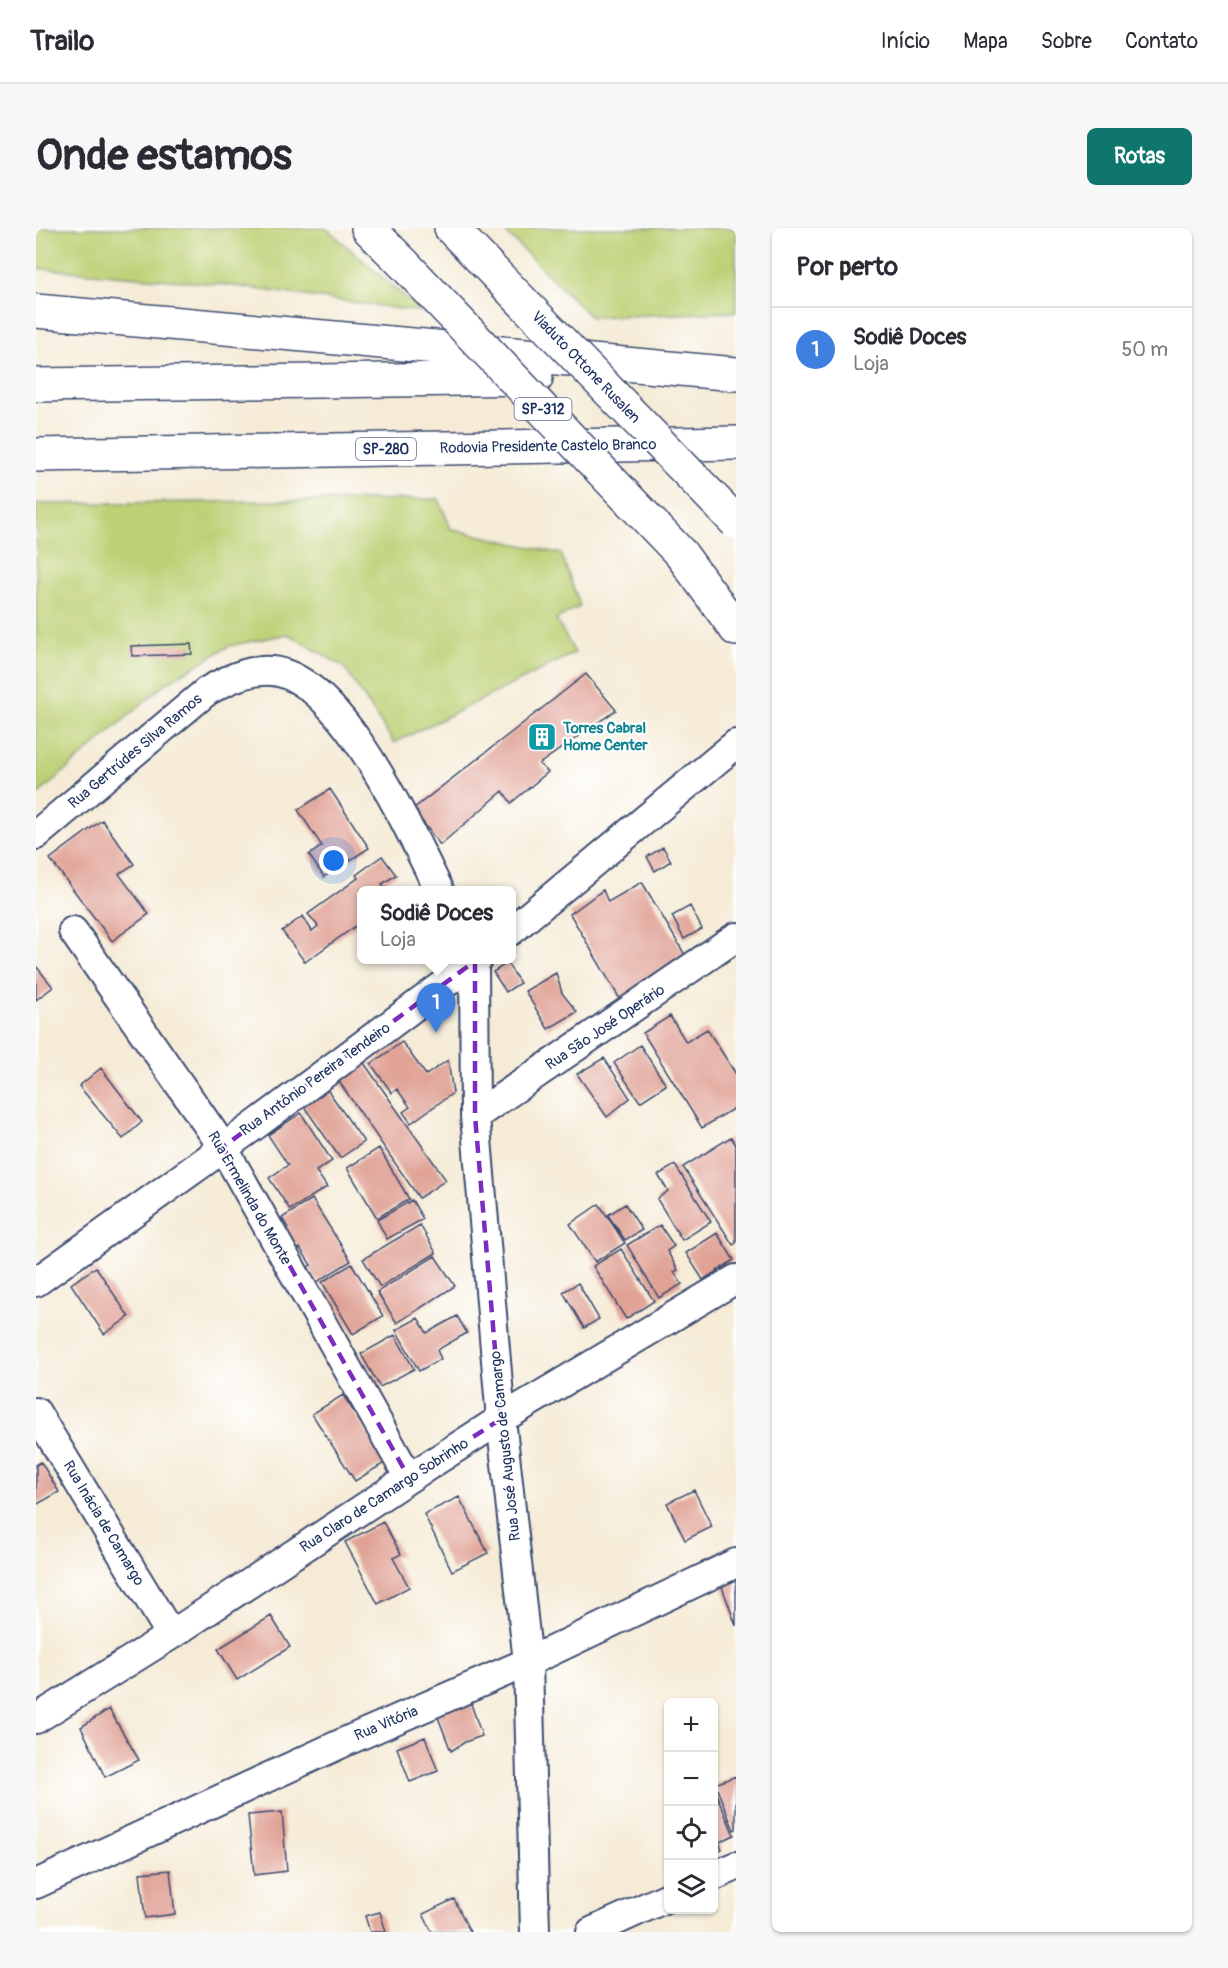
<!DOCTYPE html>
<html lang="pt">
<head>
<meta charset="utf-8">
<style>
	:root { --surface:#fff; --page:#f7f7f7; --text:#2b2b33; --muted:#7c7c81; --line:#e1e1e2; --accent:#0f766e }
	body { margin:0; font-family:Pangolin,sans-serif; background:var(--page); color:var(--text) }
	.controls { position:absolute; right:18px; bottom:18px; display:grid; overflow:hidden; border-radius:9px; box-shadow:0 2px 4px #0004 }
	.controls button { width:54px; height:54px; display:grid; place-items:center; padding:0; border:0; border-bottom:2px solid var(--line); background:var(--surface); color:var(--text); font:30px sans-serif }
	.you { position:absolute; left:298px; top:633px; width:21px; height:21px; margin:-15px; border:4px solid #fff; border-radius:50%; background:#1a73e8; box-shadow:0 0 0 9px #1a73e833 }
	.badge { display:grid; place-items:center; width:39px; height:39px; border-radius:50%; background:var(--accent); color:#fff; font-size:20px; font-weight:700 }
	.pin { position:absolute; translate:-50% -50px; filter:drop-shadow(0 2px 3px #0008) }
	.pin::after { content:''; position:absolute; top:32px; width:21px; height:18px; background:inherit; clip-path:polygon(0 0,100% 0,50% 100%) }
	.popup { position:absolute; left:321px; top:658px; width:159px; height:78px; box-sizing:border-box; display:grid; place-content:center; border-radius:9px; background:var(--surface); filter:drop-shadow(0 2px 4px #0005); font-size:20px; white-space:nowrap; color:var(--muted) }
	.popup b { font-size:22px; color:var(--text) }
	.popup::after { content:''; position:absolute; left:50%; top:100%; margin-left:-12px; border:12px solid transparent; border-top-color:var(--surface) }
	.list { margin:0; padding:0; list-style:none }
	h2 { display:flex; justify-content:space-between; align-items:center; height:78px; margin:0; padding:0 24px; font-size:26px }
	h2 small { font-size:20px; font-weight:400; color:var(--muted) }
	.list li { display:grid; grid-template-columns:39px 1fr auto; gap:18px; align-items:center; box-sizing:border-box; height:84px; padding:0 24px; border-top:2px solid var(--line) }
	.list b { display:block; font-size:22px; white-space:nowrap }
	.list p { margin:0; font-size:20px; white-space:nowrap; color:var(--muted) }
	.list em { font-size:20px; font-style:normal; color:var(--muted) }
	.icon { flex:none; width:33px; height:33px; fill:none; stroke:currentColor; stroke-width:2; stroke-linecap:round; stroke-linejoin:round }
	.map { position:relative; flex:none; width:700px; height:1704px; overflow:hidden; border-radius:9px }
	header { display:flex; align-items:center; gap:36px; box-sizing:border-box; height:84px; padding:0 30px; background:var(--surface); border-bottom:2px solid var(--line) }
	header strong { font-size:28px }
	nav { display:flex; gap:33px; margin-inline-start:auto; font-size:21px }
	.intro { display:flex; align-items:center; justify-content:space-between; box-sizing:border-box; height:144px; padding:0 36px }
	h1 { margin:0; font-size:42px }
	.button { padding:15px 27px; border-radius:9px; background:var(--accent); color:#fff; font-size:21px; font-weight:700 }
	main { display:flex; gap:36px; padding:0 36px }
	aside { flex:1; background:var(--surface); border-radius:9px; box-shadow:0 2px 4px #0004 }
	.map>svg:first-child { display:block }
</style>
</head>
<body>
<header>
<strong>Trailo</strong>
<nav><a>Início</a><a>Mapa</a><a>Sobre</a><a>Contato</a></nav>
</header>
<div class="intro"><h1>Onde estamos</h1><a class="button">Rotas</a></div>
<main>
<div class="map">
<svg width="700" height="1704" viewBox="0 0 700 1704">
	<rect width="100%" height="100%" fill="#fff"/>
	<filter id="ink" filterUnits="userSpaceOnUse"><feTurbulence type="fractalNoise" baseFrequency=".0167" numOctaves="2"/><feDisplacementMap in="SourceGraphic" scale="12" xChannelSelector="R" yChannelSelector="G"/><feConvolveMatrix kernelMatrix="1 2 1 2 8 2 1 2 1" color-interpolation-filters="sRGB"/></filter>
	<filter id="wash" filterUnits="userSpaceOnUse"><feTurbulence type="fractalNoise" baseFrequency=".008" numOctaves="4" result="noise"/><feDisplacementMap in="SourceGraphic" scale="24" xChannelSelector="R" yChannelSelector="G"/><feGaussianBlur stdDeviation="1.35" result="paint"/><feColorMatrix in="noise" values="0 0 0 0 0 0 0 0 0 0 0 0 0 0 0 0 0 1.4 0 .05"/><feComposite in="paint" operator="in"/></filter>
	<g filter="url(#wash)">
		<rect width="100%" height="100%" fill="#f5ebd6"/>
		<path fill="#bdd074" stroke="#6c8069" stroke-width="1.5" d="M0,0H290L386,84L191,57L0,40Z
			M465,0H700V84L555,89Z
			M403,271L415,301L525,326L544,378L520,391L539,425L358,515L308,439L252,406L193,418L130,455L0,568V276Z"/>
		<g id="blocks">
			<path fill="#e0a295" d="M155,416L156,426L96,428L95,418Z
				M550,446L580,482L503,536L512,544L475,575L467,563L404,617L377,581Z
				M294,561L333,620L288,649L273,627L286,618L262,582Z
				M66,592L98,636L83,646L113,686L76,713L14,631Z
				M627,619L635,633L619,643L611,629Z
				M346,628L360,647L346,656L351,662H325V694L269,734L246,703L267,688L276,703L282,698L272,686L322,650L320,647Z
				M606,654L652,732L585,773L534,686L567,662L572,674Z
				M654,678L666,701L648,711L636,688Z
				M471,735L484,755L470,764L457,744Z
				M0,738L17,759L0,772Z
				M520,745L526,765L541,784L512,801L489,763Z
				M634,788L650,814L671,801L700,846V879L666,900L607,805Z
				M366,814L390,847L412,832L417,865L375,895L367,884L374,879L361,861L356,865L335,836Z
				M604,817L630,857L604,874L578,835Z
				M568,830L594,870L571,889L541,846Z
				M328,835L410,952L383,970L302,852Z
				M65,840L106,894L87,911L43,858Z
				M291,861L328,914L304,930L267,877Z
				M265,885L296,933L280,943L291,959L254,982L233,950L252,937L232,907Z
				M695,909L700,917V1015L697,1017L647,939Z
				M343,920L373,971L341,990L311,940Z
				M639,937L675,994L646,1012L621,971L632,963L622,947Z
				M276,971L315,1033L281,1054L272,1039L275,1037L264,1020L260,1023L248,1002L252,1000L246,990Z
				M376,972L387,991L351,1011L341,992Z
				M563,976L589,1015L559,1034L534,996Z
				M589,976L606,1002L589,1012L572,987Z
				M384,997L400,1025L344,1059L327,1031Z
				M624,997L638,1018L631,1023L642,1042L638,1044L646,1056L623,1070L591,1017Z
				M681,1005L698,1032L667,1052L650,1025Z
				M585,1021L618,1073L590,1091L557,1038Z
				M399,1028L419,1058L361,1095L341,1064Z
				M316,1036L347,1088L317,1106L286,1054Z
				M60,1039L93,1089L68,1106L35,1056Z
				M542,1055L563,1091L548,1100L527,1064Z
				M421,1088L431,1105L401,1122L405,1131L383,1143L360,1102L382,1090L391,1105Z
				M359,1107L378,1141L344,1159L325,1126Z
				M307,1167L350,1234L319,1253L276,1186Z
				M5,1234L23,1264L0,1277V1237Z
				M658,1262L676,1299L649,1312L631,1275Z
				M423,1269L452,1325L416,1343L388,1286Z
				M347,1294L365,1326L357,1330L373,1359L342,1376L309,1314Z
				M700,1341V1398L683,1350Z
				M235,1388L254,1419L201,1452L182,1421Z
				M433,1470L446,1508L429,1514L415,1523L400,1484Z
				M73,1481L103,1532L69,1549L45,1499Z
				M389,1509L402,1543L374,1554L361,1520Z
				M700,1548V1601L698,1602L679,1556Z
				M678,1561L698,1607L683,1614L686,1621L678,1625Z
				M246,1584L251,1643L218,1647L212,1587Z
				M134,1642L139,1686L109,1690L104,1645Z
				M418,1671L434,1704H396L387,1686Z
				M344,1684L350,1704H334L329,1688Z"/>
		</g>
	</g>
	<g filter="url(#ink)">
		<use href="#blocks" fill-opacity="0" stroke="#3c4b70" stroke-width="1.5"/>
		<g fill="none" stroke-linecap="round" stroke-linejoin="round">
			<g stroke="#3c4b70" stroke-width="32">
				<path id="minor" d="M0,607L171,463C191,452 212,441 236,443C306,449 375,606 403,662
					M37,703L187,919L373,1250
					M475,703L700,516
					M438,732L439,888L465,1191L492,1434L499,1704
					M439,888L700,709
					M0,1054L218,898L441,732
					M0,1184L135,1407
					M0,1491L135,1407L373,1250L465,1191L700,1051
					M678,1648L700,1638
					M0,1656L313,1512L492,1434L700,1335
					M555,1704L632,1669"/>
			</g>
			<g stroke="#3c4b70" stroke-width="36">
				<path id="primary" d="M332,0L368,36
					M415,0L449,35
					M645,326L700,401"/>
			</g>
			<g stroke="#3c4b70" stroke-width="36">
				<path id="motorway" d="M0,83L700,146
					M0,157L500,150
					M0,227L700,215"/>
			</g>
			<use href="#minor" stroke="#fff" stroke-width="28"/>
			<use href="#primary" stroke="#fff" stroke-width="33"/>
			<use href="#motorway" stroke="#fff" stroke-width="33"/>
			<g stroke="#3c4b70" stroke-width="36" stroke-linecap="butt">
				<path id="primary-bridge" d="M449,35L700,294
					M368,36L645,326"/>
			</g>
			<use href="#primary-bridge" stroke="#fff" stroke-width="33"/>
		</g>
	</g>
	<path fill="none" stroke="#7b2cbf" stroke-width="4.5" stroke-dasharray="12 8" stroke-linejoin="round" d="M439,733V888L465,1191L373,1250L187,919Z"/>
	<defs>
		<g id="building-square" transform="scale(1.5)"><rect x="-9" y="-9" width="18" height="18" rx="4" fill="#0f9aa8" stroke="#fff"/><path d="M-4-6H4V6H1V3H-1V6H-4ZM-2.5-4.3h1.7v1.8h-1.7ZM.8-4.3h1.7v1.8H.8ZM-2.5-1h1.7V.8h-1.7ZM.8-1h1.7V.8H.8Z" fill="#fff"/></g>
	</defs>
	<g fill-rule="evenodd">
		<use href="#building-square" x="506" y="509"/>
	</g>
	<g text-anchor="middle" stroke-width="4.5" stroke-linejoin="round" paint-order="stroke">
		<g fill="#fff" stroke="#5f6d8e" stroke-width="1.5">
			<rect x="478.5" y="170" width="57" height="22" rx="4.5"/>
			<rect x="320" y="210" width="60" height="22" rx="4.5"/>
		</g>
		<g font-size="14" font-weight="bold" fill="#1b2f5e">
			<text x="507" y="186">SP-312</text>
			<text x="350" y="226">SP-280</text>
		</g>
		<g font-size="15" fill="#1b2f5e" stroke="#fff">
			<text transform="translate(550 139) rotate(46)" y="5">Viaduto Ottone Rusalen</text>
			<text transform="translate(512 218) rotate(-1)" y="5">Rodovia Presidente Castelo Branco</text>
			<text transform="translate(99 523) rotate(-40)" y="5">Rua Gertrúdes Silva Ramos</text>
			<text transform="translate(569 799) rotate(-34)" y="5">Rua São José Operário</text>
			<text transform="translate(279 851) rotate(-36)" y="5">Rua Antônio Pereira Tendeiro</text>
			<text transform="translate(214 970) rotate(60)" y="5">Rua Ermelinda do Monte</text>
			<text transform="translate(469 1218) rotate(-96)" y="5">Rua José Augusto de Camargo</text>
			<text transform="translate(348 1267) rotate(-33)" y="5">Rua Claro de Camargo Sobrinho</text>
			<text transform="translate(68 1295) rotate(59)" y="5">Rua Inácia de Camargo</text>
			<text transform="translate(350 1495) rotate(-23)" y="5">Rua Vitória</text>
		</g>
		<g font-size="15" font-weight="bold" fill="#0d838f" stroke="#fff" text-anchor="start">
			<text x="527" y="505">Torres Cabral<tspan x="527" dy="17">Home Center</tspan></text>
		</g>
	</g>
</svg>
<div class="controls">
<button>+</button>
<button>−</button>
<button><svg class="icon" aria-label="locate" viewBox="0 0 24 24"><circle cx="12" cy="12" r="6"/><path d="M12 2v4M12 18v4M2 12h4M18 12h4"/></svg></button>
<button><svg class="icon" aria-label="layers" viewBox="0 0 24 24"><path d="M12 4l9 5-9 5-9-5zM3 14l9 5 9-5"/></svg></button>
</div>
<div class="you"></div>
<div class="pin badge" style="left:400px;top:805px;background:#3f7fe0">1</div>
<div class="popup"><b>Sodiê Doces</b>Loja</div>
</div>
<aside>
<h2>Por perto<small></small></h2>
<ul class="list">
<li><span class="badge" style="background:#3f7fe0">1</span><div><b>Sodiê Doces</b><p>Loja</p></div><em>50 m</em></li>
</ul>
</aside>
</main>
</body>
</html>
